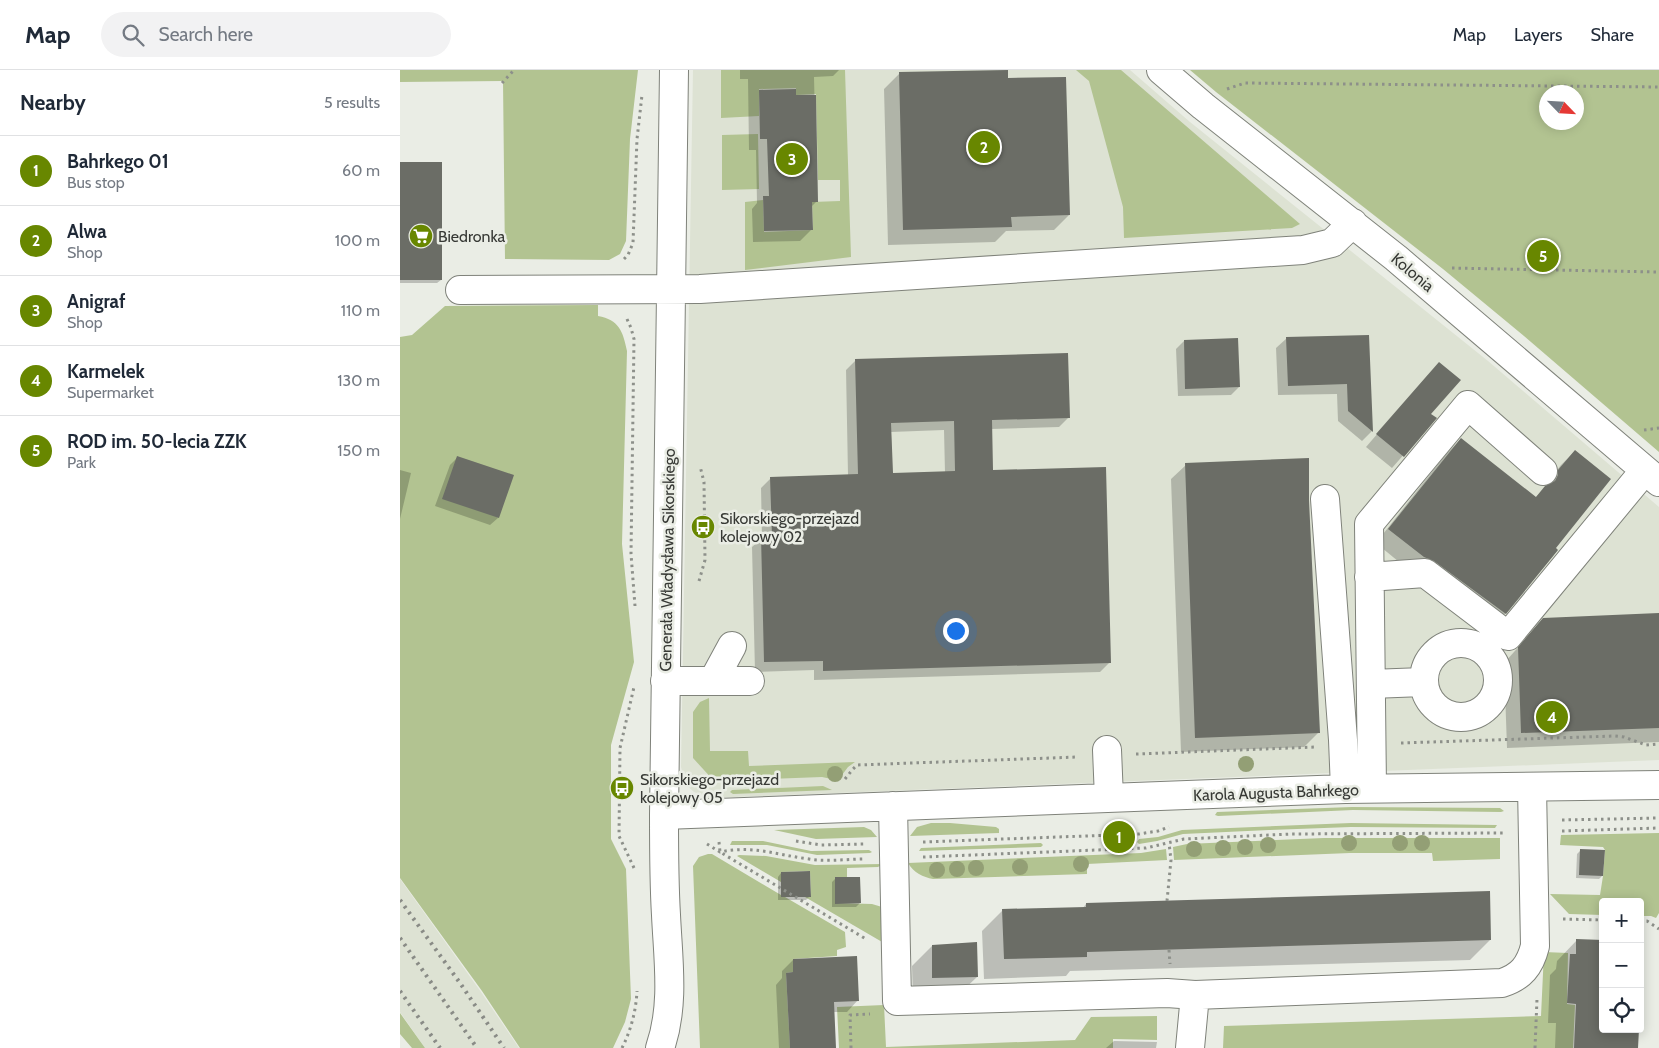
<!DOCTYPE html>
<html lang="en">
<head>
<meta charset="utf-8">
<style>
	:root { --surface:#fff; --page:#f2f2f3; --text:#1f2937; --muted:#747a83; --line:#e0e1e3; --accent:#688700 }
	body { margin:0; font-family:Cabin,sans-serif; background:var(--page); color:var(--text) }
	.controls { position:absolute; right:15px; bottom:15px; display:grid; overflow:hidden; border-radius:5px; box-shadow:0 2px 12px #0003 }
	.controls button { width:45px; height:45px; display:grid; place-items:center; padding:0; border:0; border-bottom:1px solid var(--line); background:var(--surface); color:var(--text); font:25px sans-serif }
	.compass { position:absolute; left:1139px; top:15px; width:45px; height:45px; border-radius:50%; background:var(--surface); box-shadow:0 2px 12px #0003; rotate:115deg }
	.you { position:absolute; left:555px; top:560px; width:18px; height:18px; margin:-12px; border:4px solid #fff; border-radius:50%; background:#1a73e8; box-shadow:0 0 0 8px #1a73e833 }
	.badge { display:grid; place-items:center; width:32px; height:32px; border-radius:50%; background:var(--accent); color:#fff; font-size:16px; font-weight:700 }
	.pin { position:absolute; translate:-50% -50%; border:2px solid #fff; box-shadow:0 1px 5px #0006 }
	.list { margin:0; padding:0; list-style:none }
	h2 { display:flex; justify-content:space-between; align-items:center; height:65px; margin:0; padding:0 20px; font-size:21px }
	h2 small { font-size:16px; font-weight:400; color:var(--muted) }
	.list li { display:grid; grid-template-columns:32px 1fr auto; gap:15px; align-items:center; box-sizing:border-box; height:70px; padding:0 20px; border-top:1px solid var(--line) }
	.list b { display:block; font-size:19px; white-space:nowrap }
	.list p { margin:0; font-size:16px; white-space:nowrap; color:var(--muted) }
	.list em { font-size:16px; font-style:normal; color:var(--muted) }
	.icon { flex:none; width:28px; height:28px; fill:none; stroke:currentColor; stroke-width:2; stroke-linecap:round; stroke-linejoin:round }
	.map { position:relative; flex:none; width:1259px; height:978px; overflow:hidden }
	header { display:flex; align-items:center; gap:30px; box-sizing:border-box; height:70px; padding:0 25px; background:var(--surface); border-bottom:1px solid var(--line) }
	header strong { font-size:24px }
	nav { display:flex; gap:28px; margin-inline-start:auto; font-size:18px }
	.search { width:350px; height:45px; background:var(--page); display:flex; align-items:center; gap:12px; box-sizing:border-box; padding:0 18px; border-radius:28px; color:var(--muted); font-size:19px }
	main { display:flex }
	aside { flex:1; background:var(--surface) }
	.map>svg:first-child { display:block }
</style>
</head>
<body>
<header>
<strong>Map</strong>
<div class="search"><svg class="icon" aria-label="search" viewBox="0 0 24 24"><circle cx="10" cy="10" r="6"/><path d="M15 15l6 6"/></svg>Search here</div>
<nav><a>Map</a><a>Layers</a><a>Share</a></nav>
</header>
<main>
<aside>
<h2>Nearby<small>5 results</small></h2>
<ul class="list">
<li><span class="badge">1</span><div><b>Bahrkego 01</b><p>Bus stop</p></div><em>60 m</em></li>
<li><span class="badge">2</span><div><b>Alwa</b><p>Shop</p></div><em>100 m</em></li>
<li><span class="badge">3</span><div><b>Anigraf</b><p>Shop</p></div><em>110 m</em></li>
<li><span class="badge">4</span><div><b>Karmelek</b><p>Supermarket</p></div><em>130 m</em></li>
<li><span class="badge">5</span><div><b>ROD im. 50-lecia ZZK</b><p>Park</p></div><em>150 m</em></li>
</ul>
</aside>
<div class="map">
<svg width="1259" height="978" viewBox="0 0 1259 978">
	<rect width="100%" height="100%" fill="#eaede5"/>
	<path fill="#dde2d3" d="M293,0H730L790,52L1088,291L1259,437V690L309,728L294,722L285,714L281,697Z
		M0,809L81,922L119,978H25L0,942Z"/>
	<path fill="#b2c391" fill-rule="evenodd" d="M0,0H238L230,69L226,171L220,184L209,190L105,189L103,11L0,12Z
		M321,0H445L451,187L345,200V132L363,130L364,162L413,160L412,132L440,131V110H418L416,24L396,25V18L359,19V46L321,48Z
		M676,0H721L900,154L892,158L724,168L723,137L689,11Z
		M790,0H1259V382L1124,266L1043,199L816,22ZM1146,22H1176V52H1146Z
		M358,64L359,119L322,120V65Z
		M198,235V246C219,250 223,261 227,281L222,474L234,592L211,675V769L226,799L231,929L225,952L213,978H120L82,921L0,808V267L12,265L45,236Z
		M309,628L310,681H348L349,696L455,692L448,697L439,709L436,710L422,707L314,711L293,688V642L300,632Z
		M423,716L432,720L333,724L330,722L332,720Z
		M952,737L1100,738L1104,741L1101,742L953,740L818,746L815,745L817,742Z
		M531,753H550L596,757L599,759V763L510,766L517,757Z
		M951,753L1097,755L1095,758L951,757L869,760L783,764L757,771L739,774L737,772L739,769L758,767L782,760Z
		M464,757L471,760L477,767L416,769L374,760Z
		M1259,763V843L1256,848L1251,846H1240V832H1203V845L1169,844L1150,824L1200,825L1203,806L1205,780L1203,777L1160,775L1161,765Z
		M924,768H1100V789L1033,791L1032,783H950L774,790L773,777L787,774Z
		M332,771H363L411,781L469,780L472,782L470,783L417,785L367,775H330Z
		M641,773L643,775L641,777L519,781L521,778Z
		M766,779L767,790L687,794V804L533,809C523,807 514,803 508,793L741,783Z
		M308,784H312L381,825V827H385L445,862L446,877L437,880V886L393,889V902L386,903L390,978H300L293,796L299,787Z
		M339,785L366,786L415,795L483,794L478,797L447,798V807H435V833L472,834L482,837L489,876L405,827L411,826L410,801L381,802V812L337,786Z
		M1144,882L1168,883L1167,934L1175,935L1173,978H823L824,956L1141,946Z
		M484,935L486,977L675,970L691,947L757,946V970L713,969V978H439L437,937Z
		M0,943L25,978H12L0,964Z"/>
	<path fill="#0003" fill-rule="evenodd" d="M340,0H439L433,6L414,7L417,131L411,137L412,159L400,171L353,172L352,139L357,133L356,80H349L348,9H340Z
		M499,4L607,10L669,145L654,160L606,161L595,172L488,175L484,19Z
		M0,93L41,210L37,213H0Z
		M968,266L972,361L962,371L938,351L937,324L878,325L876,278L887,268Z
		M784,271L839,317L831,325L778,326L776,279Z
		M456,290L669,347L659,357L591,359L592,402L710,592L700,602L414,610V600L355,602L352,477L362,468L361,418L371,408L448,405L446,300ZM544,360L545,403L492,404L491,362Z
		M1028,305L1029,344L1035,349L992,398L966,377Z
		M1061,369L1135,428L1145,418V415L1161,395L1175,381L1154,479L1157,481L1105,544L1091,557L1010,501L976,473L1047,383Z
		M58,387L98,448L90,455L35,436L50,395Z
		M786,395L908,430L918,663L904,677L781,682L771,409Z
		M0,400L11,403L0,449Z
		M1259,545V672L1107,678L1104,593L1144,549Z
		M1181,780L1202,806L1199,809L1176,808L1177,784Z
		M381,803L410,826L406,830H378V807Z
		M435,809L460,833L456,837H432V812Z
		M686,834L1090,870L1070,890L670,901L666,906L584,909L582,861L603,840L683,838Z
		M1177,870L1203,959L1217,978H1155L1156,953H1148L1150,905L1156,899L1157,891Z
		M532,876L577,907L556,927L513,928L512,896Z
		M393,890L458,930L447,942H433L435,978H379L376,915L382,908V901Z
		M714,971L757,972L756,978H706Z"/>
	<path fill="#6b6d66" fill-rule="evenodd" d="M608,0V8L666,7L670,145L611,147L612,157L503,160L499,2Z
		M396,19V25H416L418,132H412L413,160L364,161L363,126H369L367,69H360L359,20Z
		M0,92H42V210H0Z
		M969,265L973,362L948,341L947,314L888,316L886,267Z
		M838,268L840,317L785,319L784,270Z
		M668,283L670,348L592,350L593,400L706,397L711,593L423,601V591L364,592L361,466H372L370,407L458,404L455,289ZM554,351L555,401L493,403L491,353Z
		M1039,292L1061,310L1031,344L1037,348L1004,387L976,364Z
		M1061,368L1136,427L1145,416L1155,411L1158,405V400L1175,380L1211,409L1156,478L1158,480L1106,544L1034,491L1024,487L988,459Z
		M57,386L114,405L99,448L42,429Z
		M909,388V430L920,663L795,668L785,393Z
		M1259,543V658L1121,663L1118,577L1143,548Z
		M1180,779L1205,780L1203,806L1179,805Z
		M410,801L411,827H381V802Z
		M435,807H460L461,833L435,834Z
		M1090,821L1091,870L687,882V887L604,889L602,839L686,837V833Z
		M1176,869L1203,870V959H1239L1238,978H1174L1176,934L1167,933L1170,884H1176Z
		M577,872L578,907L532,908V875Z
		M457,886L459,931L434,932L436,978H390L386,903L393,902V889Z"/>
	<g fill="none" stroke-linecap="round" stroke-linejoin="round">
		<g stroke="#7f827a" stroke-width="30">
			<path id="minor" d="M761,0L803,36L996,188L1259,412
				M60,220L300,219L903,180L932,173L953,153
				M925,429L943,670L945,719
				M969,507L1025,503L1108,566L1245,400
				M1024 610a37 37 0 1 1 74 0a37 37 0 1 1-74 0Z
				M265,611H350
				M313,611L332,576
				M971,614L1023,612
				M707,680L709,728
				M972,718L969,454L1068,335L1143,401
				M493,736L497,931L767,923L795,925L1102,913C1121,907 1130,896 1135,876L1132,717
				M264,745L945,719L1259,715
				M260,978C275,935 268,889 266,845C264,812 264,778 264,745L274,0
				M790,978L795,925"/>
		</g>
		<path stroke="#8d908a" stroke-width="3" stroke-dasharray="2.5 4" stroke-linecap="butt" d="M102,13L114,0
			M827,19L845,13L1259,17
			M224,189L228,185L233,173L237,69L242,25
			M1052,198L1259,202
			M227,249L231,258L234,269L231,484L235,536
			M1244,360L1259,358
			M299,511L305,490L304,412L300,396
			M1001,673L1215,666L1224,667L1246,675L1259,674
			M736,684L915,677
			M445,709L453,699L457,695L678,687
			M1162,750L1259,748
			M1162,761L1259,758
			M396,771L421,775L465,774
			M319,772L320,782L466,869
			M523,772L739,764L758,761L769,757
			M307,774L320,782C353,775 377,785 409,789C427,792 446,789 465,789
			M523,787L746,778L784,769L891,764L1103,763
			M234,798L219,766L220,678L234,617
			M767,831L771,790L769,773
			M1163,849L1203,850
			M1240,851H1247L1259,859
			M769,880L770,894
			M222,978C231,960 236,941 237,921
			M451,978L450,945L470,944
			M1135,978L1137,929"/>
		<use href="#minor" stroke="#fff" stroke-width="28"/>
		<path stroke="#898b86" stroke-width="4" stroke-dasharray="2.5 5" stroke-linecap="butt" d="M0,830L60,913L104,978
			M0,868L77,978
			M0,921L40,978"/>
	</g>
	<g fill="#939f75">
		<circle cx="846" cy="694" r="8"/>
		<circle cx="435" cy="704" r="8"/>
		<circle cx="949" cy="773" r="8"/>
		<circle cx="1000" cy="773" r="8"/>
		<circle cx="1022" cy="773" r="8"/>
		<circle cx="868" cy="775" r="8"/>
		<circle cx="845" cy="777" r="8"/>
		<circle cx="823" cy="778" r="8"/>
		<circle cx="794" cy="779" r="8"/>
		<circle cx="681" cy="794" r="8"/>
		<circle cx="620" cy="797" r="8"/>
		<circle cx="576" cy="798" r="8"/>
		<circle cx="557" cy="799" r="8"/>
		<circle cx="537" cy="800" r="8"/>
	</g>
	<defs>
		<g id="supermarket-disc" transform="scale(1.25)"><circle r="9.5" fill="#688700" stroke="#eaede5"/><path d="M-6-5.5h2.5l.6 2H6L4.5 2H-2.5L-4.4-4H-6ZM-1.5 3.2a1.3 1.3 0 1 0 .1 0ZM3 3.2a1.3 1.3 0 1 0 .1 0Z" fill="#fff"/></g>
		<g id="bus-disc" transform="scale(1.25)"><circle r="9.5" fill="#688700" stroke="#eaede5"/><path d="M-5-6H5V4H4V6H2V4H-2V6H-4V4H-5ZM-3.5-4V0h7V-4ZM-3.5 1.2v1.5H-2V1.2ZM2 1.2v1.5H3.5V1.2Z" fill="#fff"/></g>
	</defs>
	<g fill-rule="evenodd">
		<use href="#supermarket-disc" x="21" y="166"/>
		<use href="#bus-disc" x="303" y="457"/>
		<use href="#bus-disc" x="222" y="718"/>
	</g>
	<g text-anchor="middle" stroke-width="5" stroke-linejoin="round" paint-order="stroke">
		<g font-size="16" fill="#373935" stroke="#eaede5" text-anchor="start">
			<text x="38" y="172">Biedronka</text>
			<text x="320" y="454">Sikorskiego-przejazd<tspan x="320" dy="18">kolejowy 02</tspan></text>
			<text x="240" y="715">Sikorskiego-przejazd<tspan x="240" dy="18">kolejowy 05</tspan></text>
		</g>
		<g font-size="16" fill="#373935" stroke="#eaede5">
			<text transform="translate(1013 202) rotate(40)" y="6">Kolonia</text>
			<text transform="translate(267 490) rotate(-89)" y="6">Generała Władysława Sikorskiego</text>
			<text transform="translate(876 722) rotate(-2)" y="6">Karola Augusta Bahrkego</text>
		</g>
	</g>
</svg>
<div class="controls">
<button>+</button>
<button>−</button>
<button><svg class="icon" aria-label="locate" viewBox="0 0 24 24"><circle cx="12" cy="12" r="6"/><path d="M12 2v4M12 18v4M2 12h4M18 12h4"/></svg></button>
</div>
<svg class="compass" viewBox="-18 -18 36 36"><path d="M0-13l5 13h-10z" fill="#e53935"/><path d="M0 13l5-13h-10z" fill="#747a83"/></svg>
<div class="you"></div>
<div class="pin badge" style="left:719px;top:767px">1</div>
<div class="pin badge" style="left:584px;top:77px">2</div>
<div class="pin badge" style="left:392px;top:89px">3</div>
<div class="pin badge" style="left:1152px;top:647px">4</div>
<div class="pin badge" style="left:1143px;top:186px">5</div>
</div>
</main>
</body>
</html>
